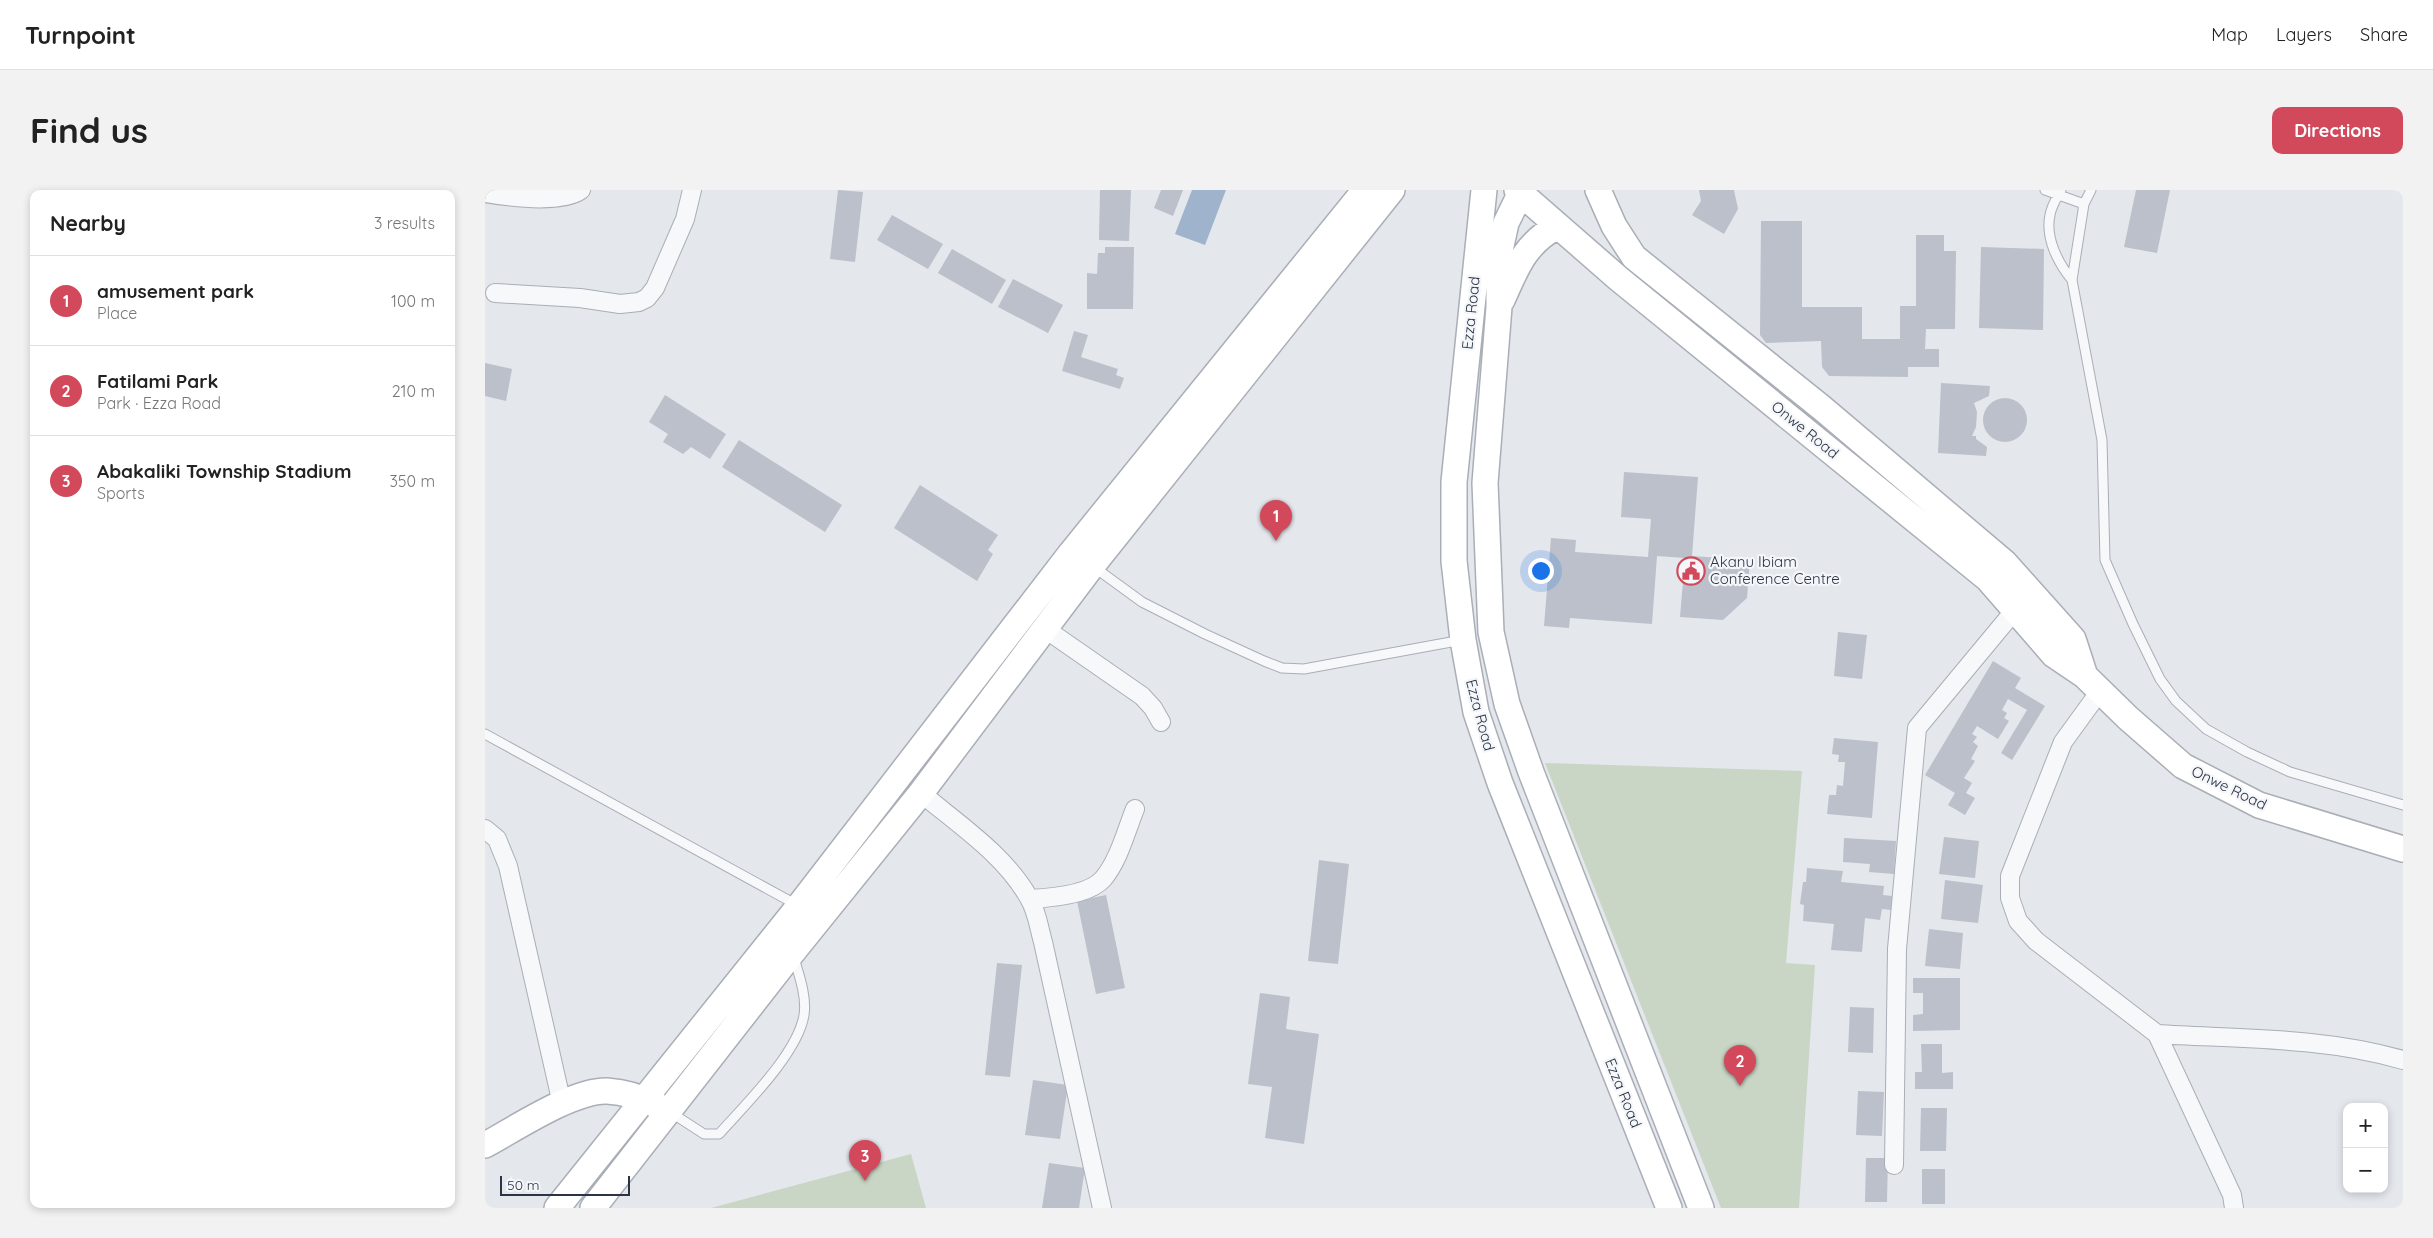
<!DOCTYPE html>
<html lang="en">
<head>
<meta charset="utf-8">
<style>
	:root { --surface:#fff; --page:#f2f2f2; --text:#222; --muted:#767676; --line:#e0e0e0; --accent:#d1495b }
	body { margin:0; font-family:Quicksand,sans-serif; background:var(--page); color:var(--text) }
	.controls { position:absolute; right:15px; bottom:15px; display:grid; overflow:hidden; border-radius:10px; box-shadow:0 2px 8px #0003 }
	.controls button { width:45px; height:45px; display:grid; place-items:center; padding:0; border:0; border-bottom:1px solid var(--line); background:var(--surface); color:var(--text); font:25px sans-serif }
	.scale { position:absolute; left:15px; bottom:12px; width:130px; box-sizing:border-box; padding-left:5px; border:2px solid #2b3445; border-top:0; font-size:14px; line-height:18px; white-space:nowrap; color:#2b3445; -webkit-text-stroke:4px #f4f6f9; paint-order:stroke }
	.you { position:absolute; left:1055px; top:380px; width:18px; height:18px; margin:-12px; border:4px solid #fff; border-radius:50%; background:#1a73e8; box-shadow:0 0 0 8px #1a73e833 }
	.badge { display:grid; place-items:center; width:32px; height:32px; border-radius:50%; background:var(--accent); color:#fff; font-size:16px; font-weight:700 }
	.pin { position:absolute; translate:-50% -41px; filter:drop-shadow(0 1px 2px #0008) }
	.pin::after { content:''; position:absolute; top:26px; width:18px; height:15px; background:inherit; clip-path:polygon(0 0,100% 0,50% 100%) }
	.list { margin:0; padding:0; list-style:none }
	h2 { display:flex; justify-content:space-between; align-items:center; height:65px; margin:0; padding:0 20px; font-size:21px }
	h2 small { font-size:16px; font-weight:400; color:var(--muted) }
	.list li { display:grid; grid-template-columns:32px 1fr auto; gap:15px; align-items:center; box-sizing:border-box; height:90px; padding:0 20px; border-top:1px solid var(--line) }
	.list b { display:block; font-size:19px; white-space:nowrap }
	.list p { margin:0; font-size:16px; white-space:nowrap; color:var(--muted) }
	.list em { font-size:16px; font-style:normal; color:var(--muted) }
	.map { position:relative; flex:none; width:1918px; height:1018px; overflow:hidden; border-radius:10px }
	header { display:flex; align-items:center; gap:30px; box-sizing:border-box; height:70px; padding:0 25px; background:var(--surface); border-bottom:1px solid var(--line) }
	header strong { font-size:24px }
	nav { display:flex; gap:28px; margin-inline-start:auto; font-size:18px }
	.intro { display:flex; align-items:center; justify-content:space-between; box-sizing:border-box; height:120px; padding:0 30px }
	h1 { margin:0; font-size:35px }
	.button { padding:12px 22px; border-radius:10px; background:var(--accent); color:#fff; font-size:18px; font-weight:700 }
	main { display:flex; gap:30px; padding:0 30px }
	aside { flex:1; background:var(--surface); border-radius:10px; box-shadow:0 2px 8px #0003 }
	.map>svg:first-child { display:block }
</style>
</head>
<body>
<header>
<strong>Turnpoint</strong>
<nav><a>Map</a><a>Layers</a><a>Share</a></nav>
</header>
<div class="intro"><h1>Find us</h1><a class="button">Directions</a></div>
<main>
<aside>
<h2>Nearby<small>3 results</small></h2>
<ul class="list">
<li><span class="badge">1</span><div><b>amusement park</b><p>Place</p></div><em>100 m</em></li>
<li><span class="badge">2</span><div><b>Fatilami Park</b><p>Park · Ezza Road</p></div><em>210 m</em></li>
<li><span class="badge">3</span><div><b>Abakaliki Township Stadium</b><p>Sports</p></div><em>350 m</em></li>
</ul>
</aside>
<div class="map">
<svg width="1918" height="1018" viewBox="0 0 1918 1018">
	<rect width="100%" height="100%" fill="#e4e7ec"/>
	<path fill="#c9d6c5" d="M1060,573L1317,581L1301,773L1330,775L1314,1018H1236Z
		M426,964L441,1018H226Z"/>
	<path fill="#9fb4cc" d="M707,0H741L720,55L690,44Z"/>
	<path fill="#bbc0ca" d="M353,0L378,2L370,72L345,69Z
		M615,0H646L644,51L614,50Z
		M676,0H698L688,26L669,18Z
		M1214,0H1249L1253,19L1239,44L1207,25L1216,11Z
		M1651,0H1685L1672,63L1639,57Z
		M407,25L458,54L443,79L392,50Z
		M1276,31H1317V117H1377V149H1415V116H1431V45H1459V61H1471L1470,139H1441L1440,159H1454V177H1423V187L1344,186L1337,177L1336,151L1281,153L1275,145Z
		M620,57H649L648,119H602V83L612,84L613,63H620Z
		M1496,57L1559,59L1558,140L1494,138Z
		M467,59L521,90L507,114L453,83Z
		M528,89L578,115L563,143L513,117Z
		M589,141L603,145L596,167L633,179L631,185L639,188L635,199L577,181Z
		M0,173L27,179L21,211L0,206Z
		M1456,193L1505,196L1504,206L1489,213L1492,222L1491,237L1487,246H1491V249L1502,257L1501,266L1453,263Z
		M180,205L241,244L225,269L206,257L198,264L178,252L183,244L164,232Z
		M1498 230a22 22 0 1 1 44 0a22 22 0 1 1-44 0Z
		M254,250L357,315L340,342L237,277Z
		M1139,282L1213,287L1207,366L1265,370L1262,408L1238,430L1195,427L1200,368L1172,366L1167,434L1085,428L1084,438L1059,436L1066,348L1091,350L1090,362L1163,367L1166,329L1136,327Z
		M435,295L513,345L503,360L508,364L492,391L409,338Z
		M1353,442L1382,445L1377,489L1349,486Z
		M1508,471L1536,488L1530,498L1560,516L1527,570L1516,563L1542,520L1523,509L1517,520L1522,523L1519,528L1524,531L1513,549L1492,536L1487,544L1492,547L1488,552L1493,556L1486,569L1490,571L1479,588L1487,593L1481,603L1490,608L1480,625L1463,615L1470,603L1440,585Z
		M1349,548L1393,552L1387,628L1342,624L1344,605H1351L1352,595L1358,596L1360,572H1353L1354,565L1347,564Z
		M1459,647L1494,651L1490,688L1454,684Z
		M1359,648L1411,651L1409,684L1384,682L1385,674L1358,672Z
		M834,670L864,674L853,774L823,771Z
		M1322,678L1358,681L1356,692L1399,696L1398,705L1407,706L1406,720L1397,719L1395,730L1380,728L1377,762L1346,760L1349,734L1318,731L1319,715L1315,714L1318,692H1321Z
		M1460,690L1498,695L1493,733L1456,729Z
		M621,705L640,798L611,804L592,711Z
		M1444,739L1478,743L1475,779L1440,776Z
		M512,773L537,775L525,887L500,885Z
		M1428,788H1475V840L1428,841V825L1438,824V803H1428Z
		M775,803L805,807L801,839L834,844L819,954L780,948L787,897L763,894Z
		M1365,817L1389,818L1388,863L1363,862Z
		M1436,854H1457V883L1468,882V899H1430V882H1437Z
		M548,890L583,895L575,949L540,945Z
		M1373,901L1399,902L1397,946L1371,945Z
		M1436,918H1462L1461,961H1435Z
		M1381,968H1403L1402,1012H1380Z
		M564,973L600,978L594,1018H557Z
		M1437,979H1460V1014H1437Z"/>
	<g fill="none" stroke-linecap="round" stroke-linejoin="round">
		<g stroke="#a9aeb7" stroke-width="11">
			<path id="service" d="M1560,0L1599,14
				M1576,0C1572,7 1566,17 1565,25C1560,48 1573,73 1587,90
				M1606,0L1599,14L1587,90L1617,250L1620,370L1648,434L1675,489L1691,511L1721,539L1762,562L1805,582L1918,615
				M609,377L657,412L720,444L779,471L797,478L819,479L977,450
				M0,544L312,715
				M185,922L219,944H234C260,915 313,863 319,825C322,807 314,785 309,768"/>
		</g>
		<g stroke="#a9aeb7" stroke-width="20">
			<path id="minor" d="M0,3C24,7 76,14 96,0
				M10,103L95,108L135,114L154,112L162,108L170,98L200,29L207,0
				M559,438L657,506L668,518L676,532
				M1615,501L1578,552L1525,686V708L1533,731L1551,751L1672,844L1747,1005L1749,1018
				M436,603C473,634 520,665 544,708C552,721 554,738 558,752L617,1018
				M0,639L12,649L23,676L77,914
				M545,709C565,708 604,705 618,689C634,670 641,641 650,619
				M1672,844C1754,849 1839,847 1918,870
				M1409,975L1412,759L1432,538L1530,420"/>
		</g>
		<g stroke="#a9aeb7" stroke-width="28">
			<path id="secondary" d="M999,0L969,292V371L978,450L991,522L1015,593L1184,1018
				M1032,0L1134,89L1503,389L1569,465L1600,486L1643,528L1698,576L1774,615L1918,659
				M1037,0L1021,33L1014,65V117L1000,293L1006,442L1022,514L1046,582L1216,1018
				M1113,0L1129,36L1149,67L1337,218L1520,373L1588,449L1600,486
				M1017,110C1032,77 1039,55 1072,36
				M0,955C30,939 88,900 122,901C139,902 158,908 173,916
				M72,1018L314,716L586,363L880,0
				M108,1018L307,763L436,603L607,376L907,0"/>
		</g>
		<use href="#service" stroke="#f7f8fa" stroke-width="9"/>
		<use href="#minor" stroke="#f7f8fa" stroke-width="18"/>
		<use href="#secondary" stroke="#fff" stroke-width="25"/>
	</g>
	<defs>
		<g id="civic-ring" transform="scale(1.4375)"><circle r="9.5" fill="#f4f6f9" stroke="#d1495b" stroke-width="1.5"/><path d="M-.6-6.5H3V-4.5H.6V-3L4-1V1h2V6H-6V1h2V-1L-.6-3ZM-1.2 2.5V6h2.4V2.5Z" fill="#d1495b"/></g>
	</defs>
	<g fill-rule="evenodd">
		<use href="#civic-ring" x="1206" y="381"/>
	</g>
	<g text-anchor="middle" stroke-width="4.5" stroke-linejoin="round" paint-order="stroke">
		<g font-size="15" fill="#2b3445" stroke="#f4f6f9">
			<text transform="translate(986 123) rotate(-84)" y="5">Ezza Road</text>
			<text transform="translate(1320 240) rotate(39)" y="5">Onwe Road</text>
			<text transform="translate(995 525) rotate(75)" y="5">Ezza Road</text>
			<text transform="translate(1744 598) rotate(26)" y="5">Onwe Road</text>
			<text transform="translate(1138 903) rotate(68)" y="5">Ezza Road</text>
		</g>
		<g font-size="15" fill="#2b3445" stroke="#f4f6f9" text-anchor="start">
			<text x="1225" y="377">Akanu Ibiam<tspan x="1225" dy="17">Conference Centre</tspan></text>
		</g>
	</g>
</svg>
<div class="controls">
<button>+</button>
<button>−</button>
</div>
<div class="scale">50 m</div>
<div class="you"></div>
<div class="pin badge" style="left:791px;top:351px">1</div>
<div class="pin badge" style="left:1255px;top:896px">2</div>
<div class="pin badge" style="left:380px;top:991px">3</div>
</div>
</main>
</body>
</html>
